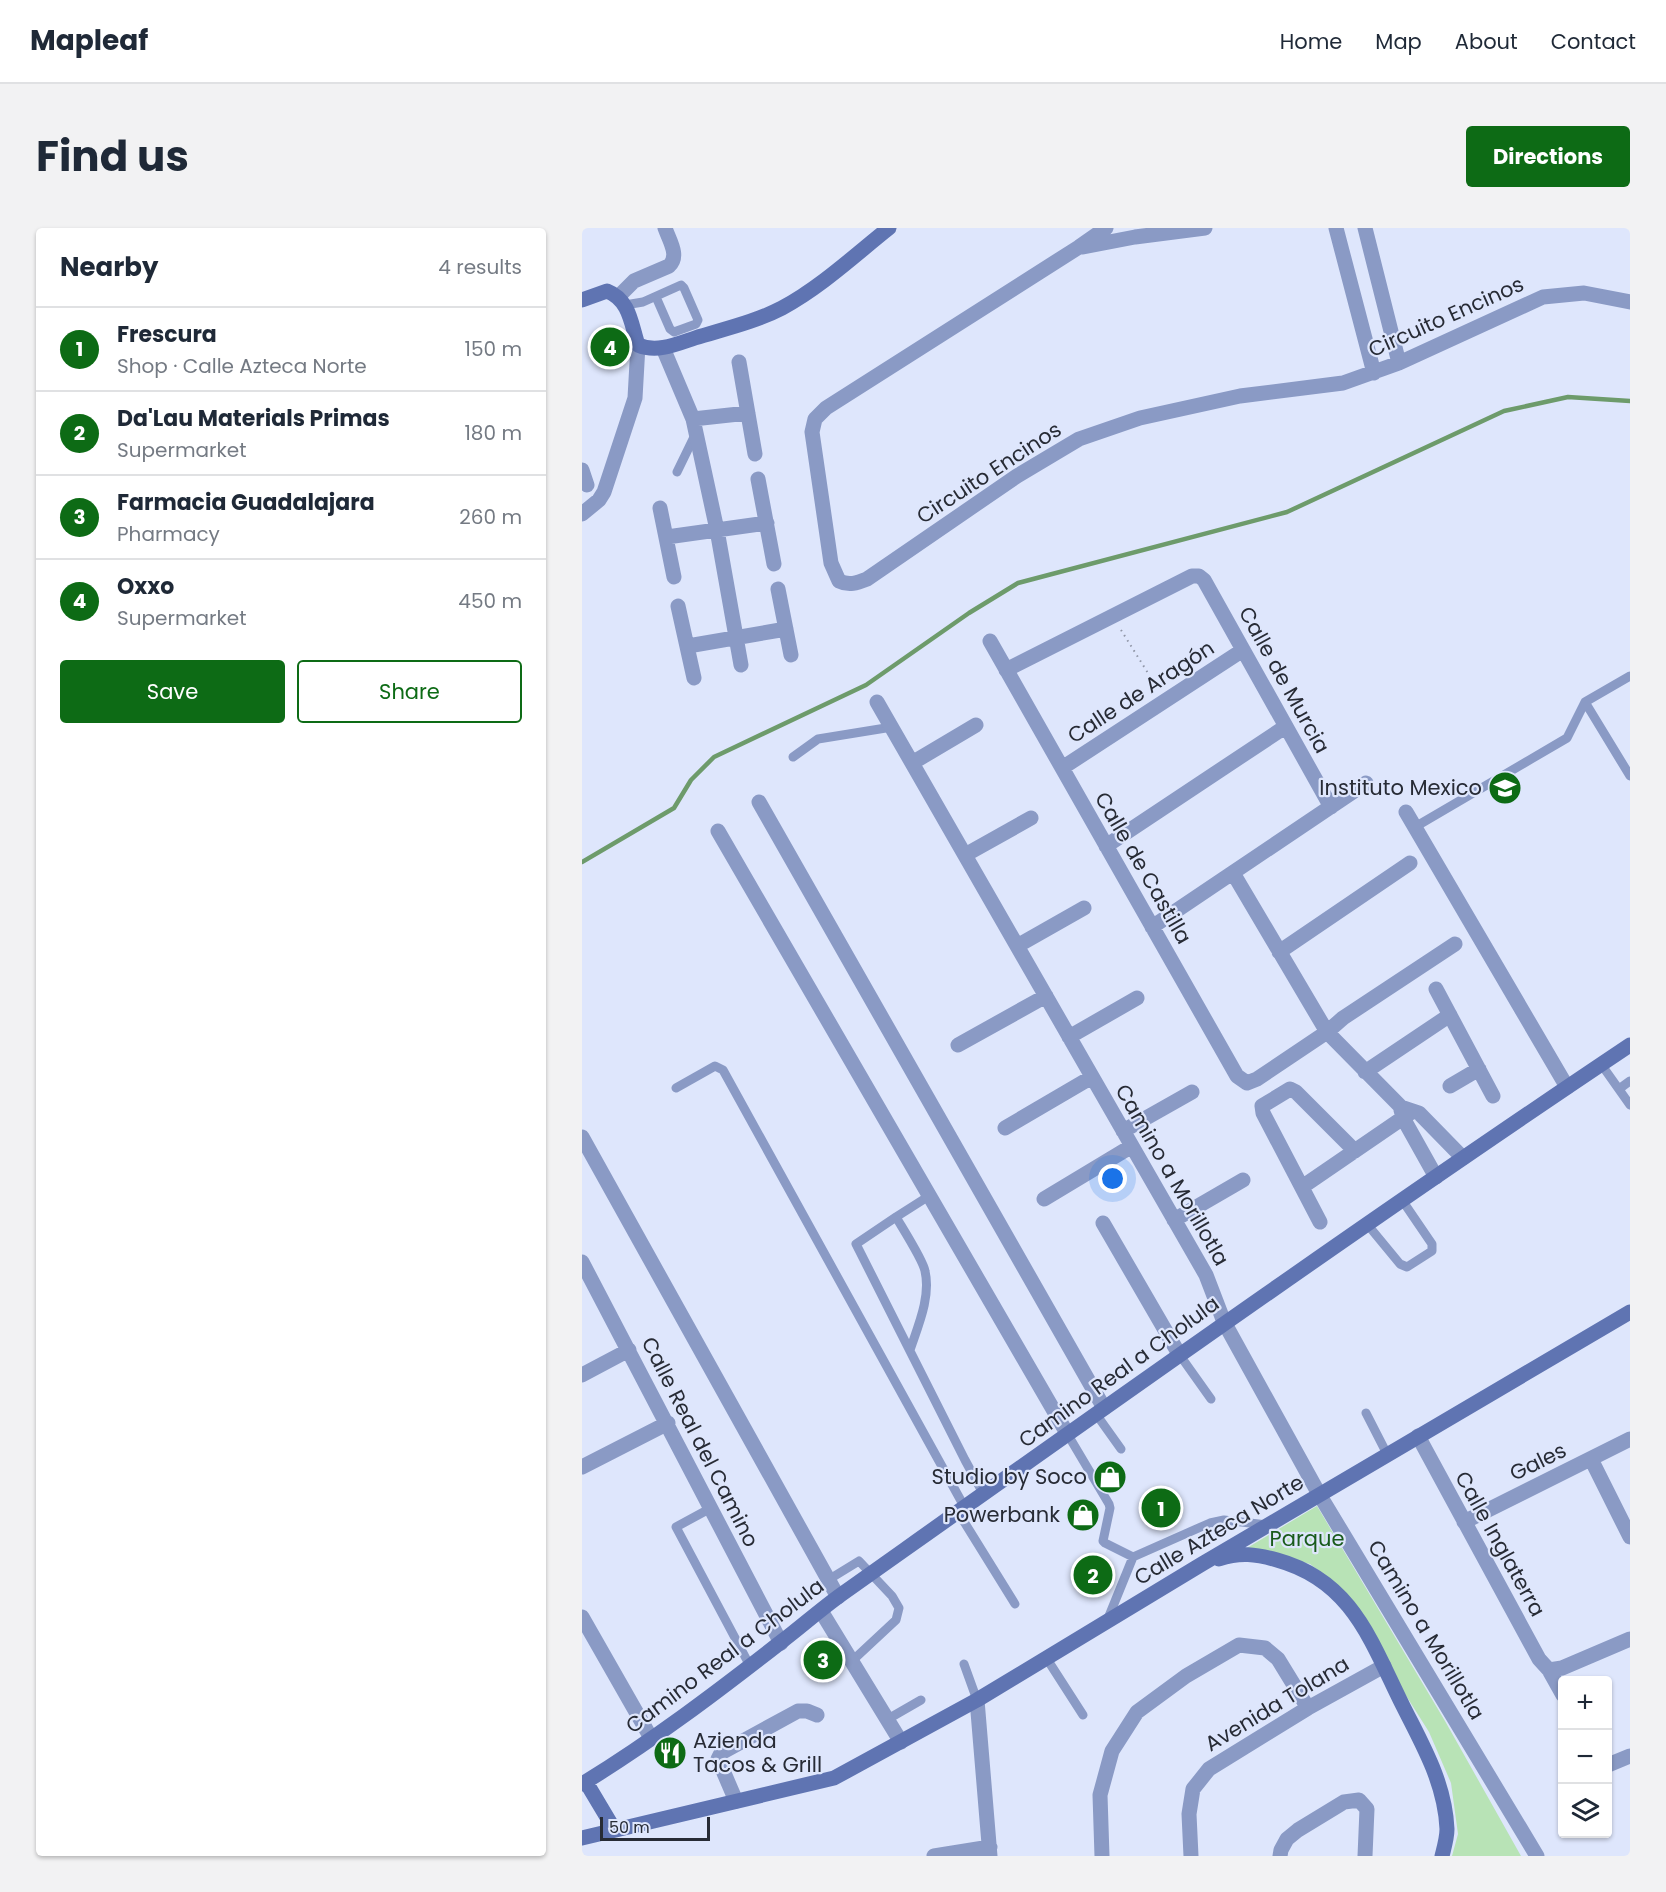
<!DOCTYPE html>
<html lang="en">
<head>
<meta charset="utf-8">
<style>
	:root { --surface:#fff; --page:#f2f2f3; --text:#1f2937; --muted:#747a83; --line:#e0e1e3; --accent:#0d6b15 }
	body { margin:0; font-family:Poppins,sans-serif; background:var(--page); color:var(--text) }
	.controls { position:absolute; right:18px; bottom:18px; display:grid; overflow:hidden; border-radius:6px; box-shadow:0 2px 4px #0004 }
	.controls button { width:54px; height:54px; display:grid; place-items:center; padding:0; border:0; border-bottom:2px solid var(--line); background:var(--surface); color:var(--text); font:30px sans-serif }
	.scale { position:absolute; left:18px; bottom:15px; width:110px; box-sizing:border-box; padding-left:6px; border:3px solid #272b35; border-top:0; font-size:16px; line-height:21px; white-space:nowrap; color:#272b35; -webkit-text-stroke:4px #dee6fc; paint-order:stroke }
	.you { position:absolute; left:531px; top:951px; width:21px; height:21px; margin:-15px; border:4px solid #fff; border-radius:50%; background:#1a73e8; box-shadow:0 0 0 9px #1a73e833 }
	.badge { display:grid; place-items:center; width:39px; height:39px; border-radius:50%; background:var(--accent); color:#fff; font-size:20px; font-weight:700 }
	.pin { position:absolute; translate:-50% -50%; border:3px solid #fff; box-shadow:0 2px 6px #0006 }
	.list { margin:0; padding:0; list-style:none }
	h2 { display:flex; justify-content:space-between; align-items:center; height:78px; margin:0; padding:0 24px; font-size:26px }
	h2 small { font-size:20px; font-weight:400; color:var(--muted) }
	.list li { display:grid; grid-template-columns:39px 1fr auto; gap:18px; align-items:center; box-sizing:border-box; height:84px; padding:0 24px; border-top:2px solid var(--line) }
	.list b { display:block; font-size:22px; white-space:nowrap }
	.list p { margin:0; font-size:20px; white-space:nowrap; color:var(--muted) }
	.list em { font-size:20px; font-style:normal; color:var(--muted) }
	.actions { display:flex; gap:12px; padding:18px 24px }
	.actions a { flex:1; padding:14px 0; border:2px solid var(--accent); border-radius:6px; text-align:center; font-size:21px; color:var(--accent) }
	.actions .main { background:var(--accent); color:#fff }
	.icon { flex:none; width:33px; height:33px; fill:none; stroke:currentColor; stroke-width:2; stroke-linecap:round; stroke-linejoin:round }
	.map { position:relative; flex:none; width:1048px; height:1628px; overflow:hidden; border-radius:6px }
	header { display:flex; align-items:center; gap:36px; box-sizing:border-box; height:84px; padding:0 30px; background:var(--surface); border-bottom:2px solid var(--line) }
	header strong { font-size:28px }
	nav { display:flex; gap:33px; margin-inline-start:auto; font-size:21px }
	.intro { display:flex; align-items:center; justify-content:space-between; box-sizing:border-box; height:144px; padding:0 36px }
	h1 { margin:0; font-size:42px }
	.button { padding:15px 27px; border-radius:6px; background:var(--accent); color:#fff; font-size:21px; font-weight:700 }
	main { display:flex; gap:36px; padding:0 36px }
	aside { flex:1; background:var(--surface); border-radius:6px; box-shadow:0 2px 4px #0004 }
	.map>svg:first-child { display:block }
</style>
</head>
<body>
<header>
<strong>Mapleaf</strong>
<nav><a>Home</a><a>Map</a><a>About</a><a>Contact</a></nav>
</header>
<div class="intro"><h1>Find us</h1><a class="button">Directions</a></div>
<main>
<aside>
<h2>Nearby<small>4 results</small></h2>
<ul class="list">
<li><span class="badge">1</span><div><b>Frescura</b><p>Shop · Calle Azteca Norte</p></div><em>150 m</em></li>
<li><span class="badge">2</span><div><b>Da'Lau Materials Primas</b><p>Supermarket</p></div><em>180 m</em></li>
<li><span class="badge">3</span><div><b>Farmacia Guadalajara</b><p>Pharmacy</p></div><em>260 m</em></li>
<li><span class="badge">4</span><div><b>Oxxo</b><p>Supermarket</p></div><em>450 m</em></li>
</ul>
<div class="actions"><a class="main">Save</a><a>Share</a></div>
</aside>
<div class="map">
<svg width="1048" height="1628" viewBox="0 0 1048 1628">
	<rect width="100%" height="100%" fill="#dee6fc"/>
	<path fill="#b8e3b6" d="M735,1278L863,1493L939,1628H870L876,1606L869,1555L847,1504L753,1355L728,1336L665,1320Z"/>
	<g fill="none" stroke-linecap="round" stroke-linejoin="round">
		<path stroke="#6d9b6b" stroke-width="4.5" d="M0,634L92,580L109,552L132,529L284,457L387,385L436,355L705,284L922,183L986,169L1048,173"/>
		<path stroke="#8f95a6" stroke-width="2" stroke-dasharray="1.5 4.5" stroke-linecap="butt" d="M539,402L576,461"/>
		<path stroke="#8a9ac5" stroke-width="9" d="M43,77L61,74L99,57L102,60L116,92L114,96L92,104L88,101L74,69
			M95,244L113,207
			M1003,474L1048,548
			M211,529L236,511L310,499
			M833,599L985,510L1003,474L1048,448
			M1019,836L1048,877
			M94,860L133,838L141,842L383,1280
			M1037,861L1048,853
			M314,989L347,968
			M785,996L818,1036L825,1039L850,1023V1016L820,972
			M328,1122C336,1098 349,1069 343,1043C341,1032 321,1001 314,989L274,1016L383,1232L402,1267
			M597,1126L629,1171
			M784,1185L805,1226
			M514,1186L539,1221
			M486,1207L527,1276L528,1280L521,1313L523,1315L551,1329
			M129,1280L94,1299L168,1438
			M376,1284L433,1376
			M246,1352L277,1333L310,1368L317,1380L314,1392L270,1433
			M525,1393L551,1329L628,1295L642,1292L685,1297
			M465,1431L501,1487
			M382,1436L395,1472
			M306,1491L339,1472"/>
		<path stroke="#8a9ac5" stroke-width="15" d="M524,0L497,19L244,180L233,191L230,204L249,335L257,353C267,358 275,355 285,351L435,248L497,211L558,190L658,168L761,155L817,135L961,69L1002,65L1048,74
			M754,0L792,145
			M783,0L817,135
			M501,19L553,9L623,0
			M37,68L52,53L87,38C98,28 87,12 83,0
			M81,120L111,191L135,302L159,437
			M157,134L173,226
			M111,191L166,185
			M0,242L5,257
			M176,251L192,336
			M78,280L92,349
			M0,286L17,272L22,264L53,170L56,117
			M85,309L185,295
			M196,361L209,427
			M96,378L112,450
			M408,413L655,848L665,855L675,851L745,804L761,790L873,716
			M106,418L204,401
			M424,442L610,348H617L622,352L749,579
			M295,474L624,1047L642,1094L737,1266L955,1628
			M330,535L394,497
			M480,540L661,422
			M177,574L522,1180
			M824,584L985,859
			M136,603L486,1207
			M524,618L703,499
			M383,627L449,590
			M651,645L745,804L819,879L837,885L881,930
			M570,699L784,555
			M435,718L502,680
			M697,724L828,635
			M854,761L911,868
			M487,809L555,770
			M376,817L464,768
			M783,844L868,787
			M868,858L897,841
			M819,882L821,890L854,949
			M423,900L510,849
			M541,903L610,864
			M0,909L256,1369
			M720,959L831,883
			M462,971L550,918
			M592,992L661,952
			M738,994L681,885L680,878L708,861L714,864L773,923
			M521,995L597,1126
			M0,1034L199,1415
			M0,1147L47,1122
			M836,1208L957,1431L967,1442L981,1467
			M1009,1231L1048,1309
			M0,1239L86,1195
			M882,1294L1048,1211
			M239,1383L319,1514
			M0,1389L69,1510
			M967,1442L980,1440L1048,1411
			M395,1472L408,1628
			M1026,1537L1048,1528
			M154,1573L136,1531L139,1525L216,1483H225L235,1487
			M352,1628L408,1619
			M520,1628L518,1567L530,1523L555,1484L604,1448L657,1417L683,1420L696,1431L726,1480
			M609,1628L607,1586L611,1561L627,1541L726,1480L802,1438
			M698,1628L699,1622L705,1611L716,1602L762,1574L777,1572L785,1581L783,1628"/>
		<path stroke="#5f74b2" stroke-width="15" d="M0,72L25,63C48,72 49,96 56,117C75,125 95,116 113,110C142,101 173,94 200,80C239,59 273,27 307,0
			M637,1331C658,1324 674,1326 695,1332C771,1353 789,1414 821,1478C841,1518 863,1555 865,1601C865,1610 862,1620 860,1628
			M4,1554L32,1601
			M0,1556C69,1514 135,1464 199,1414C220,1398 239,1381 260,1366C521,1181 782,995 1048,817
			M0,1610L252,1550L395,1472L620,1336L1048,1084"/>
	</g>
	<defs>
		<g id="school-disc" transform="scale(1.725)"><circle r="9.5" fill="#0d6b15" stroke="#dee6fc"/><path d="M0-5L7-2L0 1L-7-2ZM-4 1L0 2.5L4 1V4Q0 6-4 4Z" fill="#fff"/></g>
		<g id="shop-disc" transform="scale(1.725)"><circle r="9.5" fill="#0d6b15" stroke="#dee6fc"/><path d="M-5-2.5h2.3a2.7 3.5 0 0 1 5.4 0H5L5.5 6h-11ZM-1.5-2.5h3a1.5 2.3 0 0 0-3 0Z" fill="#fff"/></g>
		<g id="restaurant-disc" transform="scale(1.725)"><circle r="9.5" fill="#0d6b15" stroke="#dee6fc"/><path d="M-5-6h1v4h1v-4h1v4h1v-4h1v5L-1.5 .5V6h-2V.5L-5-1ZM5-6V6H3V1.5H1.5Q1.5-4 5-6Z" fill="#fff"/></g>
	</defs>
	<g fill-rule="evenodd">
		<use href="#school-disc" x="923" y="560"/>
		<use href="#shop-disc" x="528" y="1249"/>
		<use href="#shop-disc" x="501" y="1287"/>
		<use href="#restaurant-disc" x="88" y="1525"/>
	</g>
	<g text-anchor="middle" stroke-width="4.5" stroke-linejoin="round" paint-order="stroke">
		<g font-size="21" fill="#272b35" stroke="#dee6fc">
			<text transform="translate(864 89) rotate(-24)" y="7">Circuito Encinos</text>
			<text transform="translate(407 245) rotate(-33)" y="7">Circuito Encinos</text>
			<text transform="translate(702 452) rotate(61)" y="7">Calle de Murcia</text>
			<text transform="translate(559 464) rotate(-33)" y="7">Calle de Aragón</text>
			<text transform="translate(561 640) rotate(60)" y="7">Calle de Castilla</text>
			<text transform="translate(590 947) rotate(60)" y="7">Camino a Morillotla</text>
			<text transform="translate(537 1144) rotate(-36)" y="7">Camino Real a Cholula</text>
			<text transform="translate(118 1214) rotate(63)" y="7">Calle Real del Camino</text>
			<text transform="translate(956 1234) rotate(-26)" y="7">Gales</text>
			<text transform="translate(637 1302) rotate(-31)" y="7">Calle Azteca Norte</text>
			<text transform="translate(918 1316) rotate(61)" y="7">Calle Inglaterra</text>
			<text transform="translate(844 1402) rotate(59)" y="7">Camino a Morillotla</text>
			<text transform="translate(143 1428) rotate(-37)" y="7">Camino Real a Cholula</text>
			<text transform="translate(695 1476) rotate(-31)" y="7">Avenida Tolana</text>
		</g>
		<g font-size="21" fill="#272b35" stroke="#dee6fc" text-anchor="end">
			<text x="900" y="567">Instituto Mexico</text>
			<text x="505" y="1256">Studio by Soco</text>
			<text x="478" y="1294">Powerbank</text>
			<text x="111" y="1520" text-anchor="start">Azienda<tspan x="111" dy="24">Tacos &amp; Grill</tspan></text>
		</g>
		<g font-size="21" fill="#195b1b" stroke="#dee6fc">
			<text x="725" y="1318">Parque</text>
		</g>
	</g>
</svg>
<div class="controls">
<button>+</button>
<button>−</button>
<button><svg class="icon" aria-label="layers" viewBox="0 0 24 24"><path d="M12 4l9 5-9 5-9-5zM3 14l9 5 9-5"/></svg></button>
</div>
<div class="scale">50 m</div>
<div class="you"></div>
<div class="pin badge" style="left:579px;top:1280px">1</div>
<div class="pin badge" style="left:511px;top:1347px">2</div>
<div class="pin badge" style="left:241px;top:1432px">3</div>
<div class="pin badge" style="left:28px;top:119px">4</div>
</div>
</main>
</body>
</html>
